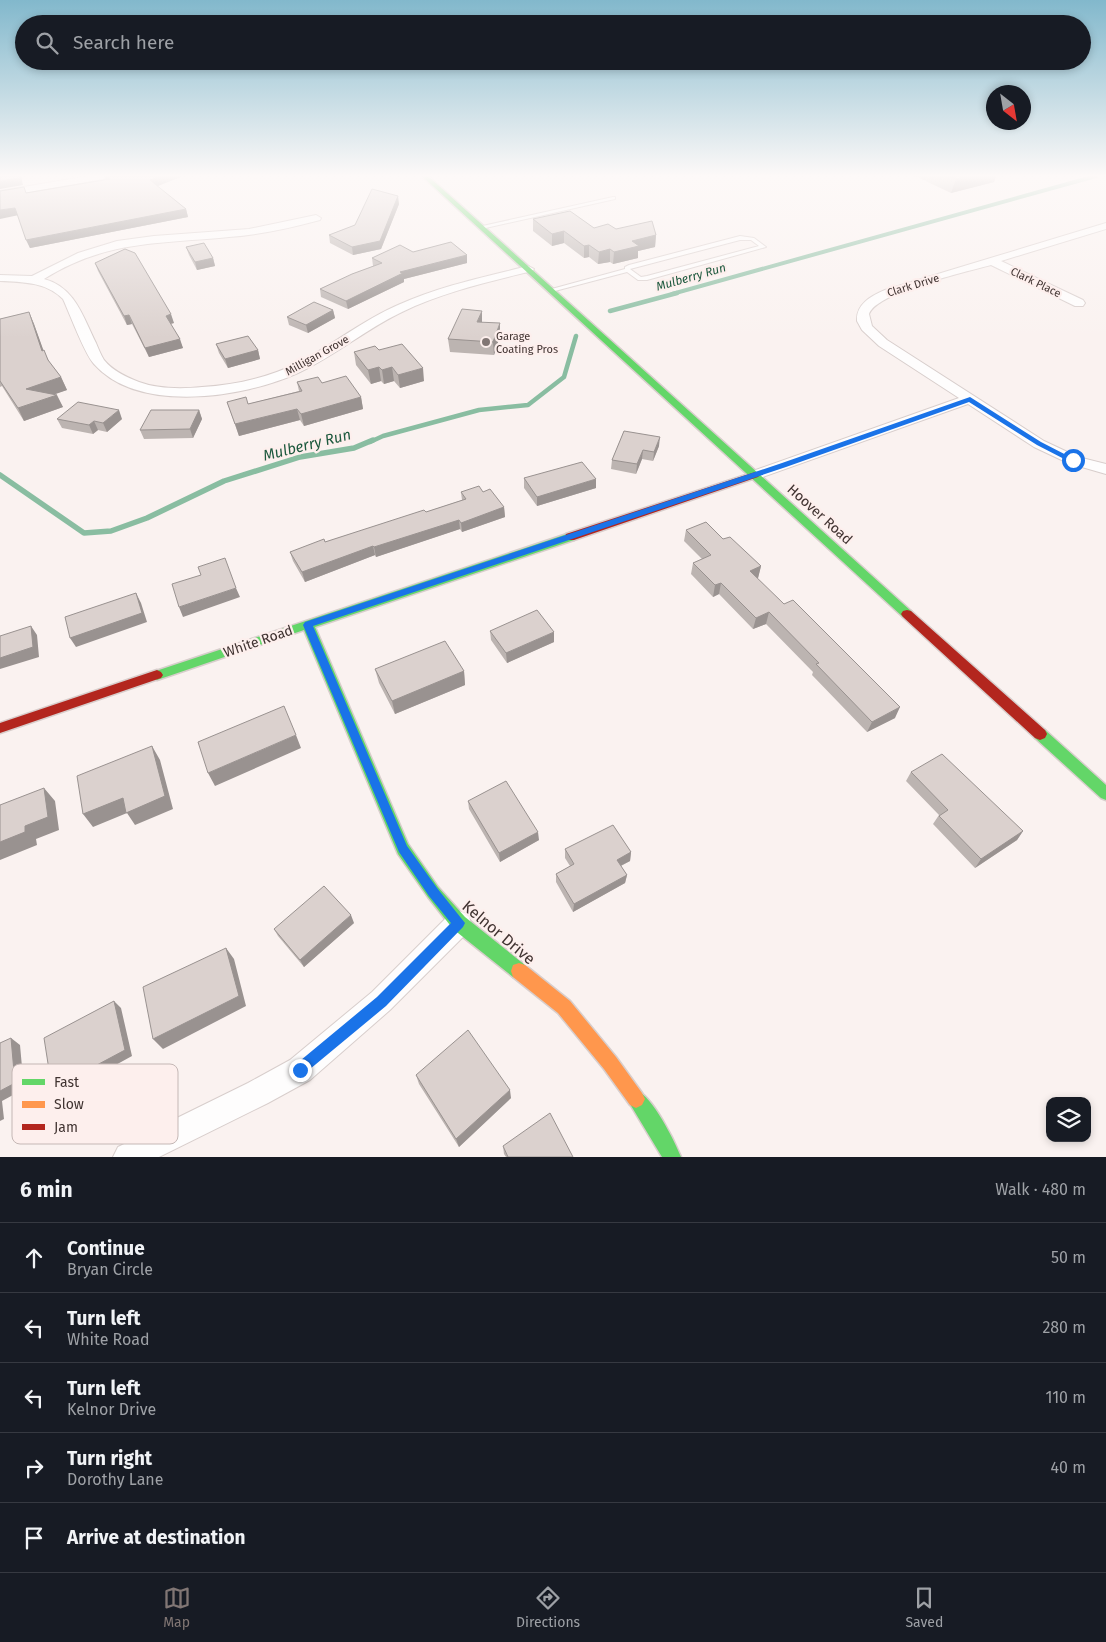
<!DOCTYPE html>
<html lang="en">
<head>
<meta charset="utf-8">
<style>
	:root { --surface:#171b24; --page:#242831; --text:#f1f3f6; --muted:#9ea1a6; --line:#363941; --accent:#817674 }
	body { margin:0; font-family:"Fira Sans",sans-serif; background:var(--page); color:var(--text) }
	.controls { position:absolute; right:15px; bottom:15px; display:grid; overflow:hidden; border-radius:10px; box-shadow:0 2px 8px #0003 }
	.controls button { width:45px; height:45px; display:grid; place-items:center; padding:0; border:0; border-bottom:1px solid var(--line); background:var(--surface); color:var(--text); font:25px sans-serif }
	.compass { position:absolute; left:986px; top:85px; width:45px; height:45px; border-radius:50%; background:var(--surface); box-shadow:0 2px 8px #0003; rotate:149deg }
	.stop { position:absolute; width:15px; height:15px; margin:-11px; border:4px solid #1a73e8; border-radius:50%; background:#fff }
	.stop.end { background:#1a73e8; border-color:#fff; box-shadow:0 1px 5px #0008 }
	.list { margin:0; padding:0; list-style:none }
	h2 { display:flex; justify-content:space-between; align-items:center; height:65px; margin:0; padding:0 20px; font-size:21px }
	h2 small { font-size:16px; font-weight:400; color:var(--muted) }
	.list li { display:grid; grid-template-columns:32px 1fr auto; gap:15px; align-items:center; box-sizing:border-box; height:70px; padding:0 20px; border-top:1px solid var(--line) }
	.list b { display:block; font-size:19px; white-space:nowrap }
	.list p { margin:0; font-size:16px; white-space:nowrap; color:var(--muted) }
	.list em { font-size:16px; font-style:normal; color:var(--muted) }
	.icon { flex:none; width:28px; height:28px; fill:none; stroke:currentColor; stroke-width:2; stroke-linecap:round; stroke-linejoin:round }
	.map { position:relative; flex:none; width:1106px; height:1157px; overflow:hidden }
	.search { position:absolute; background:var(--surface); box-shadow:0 2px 8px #0003; left:15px; right:15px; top:15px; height:55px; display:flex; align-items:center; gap:12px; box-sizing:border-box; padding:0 18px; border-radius:28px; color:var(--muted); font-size:19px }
	.sheet { height:415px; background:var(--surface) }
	nav { display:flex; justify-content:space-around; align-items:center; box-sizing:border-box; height:70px; border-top:1px solid var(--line); background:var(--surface); font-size:14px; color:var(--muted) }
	nav a { display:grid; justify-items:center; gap:2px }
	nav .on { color:var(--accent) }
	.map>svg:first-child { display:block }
</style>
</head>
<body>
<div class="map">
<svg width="1106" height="1157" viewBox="0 0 1106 1157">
	<rect width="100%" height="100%" fill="#faf2f0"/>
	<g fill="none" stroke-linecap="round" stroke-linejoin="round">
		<path stroke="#89bda1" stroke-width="4" d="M672,294L1096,176"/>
		<path stroke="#89bda1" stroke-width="4.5" d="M610,311L677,293
			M370,442L383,436L479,410L528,405L564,377L576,336"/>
		<path stroke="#89bda1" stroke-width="5.5" d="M0,475L84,533L111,531L147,518L224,481L300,457L354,448L373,440"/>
		<g stroke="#d8cecc" stroke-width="2">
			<path id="lane" d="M613,197H615V199L481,229L478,227Z
				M740,236L754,238L766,247L647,280H638L627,272L551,292L548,290L625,269V267L629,265ZM740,240H751L759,246L647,276L641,277L630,269Z"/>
		</g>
		<g stroke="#d8cecc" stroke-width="2">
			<path id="street" d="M88,176H108L103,179L0,197V191Z
				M316,215L321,218L320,220C290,228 260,235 229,237C159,244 106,240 44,279C75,287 83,317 96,343C98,348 101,355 104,360C113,371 126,377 139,382C158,389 182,389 202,387C236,385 270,377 300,362C334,344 363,320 398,305C440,286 484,277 528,266L534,269L532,271C488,282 443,292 402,312C366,329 335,356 298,373C243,398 138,414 94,364C84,353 70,314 63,299C46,282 23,282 0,281V275L32,276L78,253L117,241L154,236L249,229Z
				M1106,223V229L1001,261L1083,300L1085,303L1083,306H1075L991,265C966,272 877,292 869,314L872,326L887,340L1044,441L1078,457L1106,464V474L1068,463L1034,447L968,404L760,478H750L747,475L750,472L959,398L879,346L862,330L857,321C856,304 871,296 885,290Z
				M459,911L468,914L471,923L468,932L390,1010L310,1080L268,1103L159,1157H113L118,1147L248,1083L290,1060L372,992L450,914Z"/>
		</g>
		<g stroke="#d8cecc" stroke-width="3">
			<path id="fast" d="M422,176H428L911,611L913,614L911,617H903Z
				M570,533L574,534L575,537L574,540L315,627L408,844L438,887L465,917L525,965L527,971L525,977L519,979L513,977L453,929L428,897L398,854L304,630L157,680L153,678L151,675L153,672Z
				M1040,728L1045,730L1106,785V800L1101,798L1035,738L1033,734L1035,730Z
				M636,1090C653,1097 674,1140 681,1157H662L627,1099L630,1093Z"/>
		</g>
		<g stroke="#d8cecc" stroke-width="3">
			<path id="slow" d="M519,963L525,965L570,1001L616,1057L642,1093L645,1099L642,1105L636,1108L630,1105L604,1069L558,1013L513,977L511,971L513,965Z"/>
		</g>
		<g stroke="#d8cecc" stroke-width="3">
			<path id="jam" d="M755,472L760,475L758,477L574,540H566L565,537L566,534Z
				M907,610L911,611L1045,730L1047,734L1045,738L1040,740L1035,738L903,617L901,614L903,611Z
				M157,670L161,672L163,675L161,678L0,733V723Z"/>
		</g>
		<use href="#lane" fill="#fefdfd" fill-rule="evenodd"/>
		<use href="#street" fill="#fefdfd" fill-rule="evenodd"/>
		<use href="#fast" fill="#63d668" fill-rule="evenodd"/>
		<use href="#slow" fill="#ff974d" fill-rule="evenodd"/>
		<use href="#jam" fill="#b3261e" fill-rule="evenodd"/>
	</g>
	<path fill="#bcb4b1" d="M104,176H183L157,186L186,209L188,217L30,248L18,216L26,193L105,179Z
		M915,176H996L994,182L951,193Z
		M399,204L381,249L353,255L330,243L329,235L355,225Z
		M533,219L594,228L616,229L656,235L655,247L638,251V258L613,264L610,262L598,264L589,257L584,258L564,243L552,246L533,231Z
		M186,247L213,258L215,266L197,270L189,255Z
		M413,252L467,263L404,279V282L348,309L321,297L320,289L373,266L372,258Z
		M95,263L174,323L171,324L183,348L149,357L132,324L127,325L98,271Z
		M333,310L335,318L308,333L289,325L287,317Z
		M29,312L34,324L43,350L50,363L61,377L67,390L54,394L63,407L24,421L2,386L0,387V319Z
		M482,322L500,336L494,355L450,352L448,339Z
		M216,344L258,350L260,359L228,368L219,353Z
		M379,350L424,381L400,388L394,381L384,384L381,381L371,384L356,365L354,352Z
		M297,382L322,383L361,397L363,409L304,426L300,420L239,436L227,402L248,404L299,391Z
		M199,410L202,419L193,438L144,439L140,430Z
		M57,419H122L107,432L98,430L93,434L62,428Z
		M624,431L659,446L653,461L642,459L636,474L611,469L612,460Z
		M524,478L596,488L537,506L524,488Z
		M461,492H483L504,507L505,517L462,532L460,529L376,557L375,555L305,582L293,561L290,552L325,542L426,512L462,500Z
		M686,530L723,539L761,566L758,578H757L895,718L867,732L812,675L813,672L766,624L753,629L719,594L713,597L691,574L693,563L702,559L684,541Z
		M490,631L554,642L507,663L491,640Z
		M375,669L464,671L465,685L395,714L379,683Z
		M911,772L1023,831L1017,840L975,868L933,824L939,815L906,781Z
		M468,801L539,840L500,862L469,809Z
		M565,849L631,852L630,861L621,866L627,875L625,883L573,912L556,882V874L570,866L565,858Z
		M354,923L304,967L278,936L274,929Z
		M416,1075L511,1098L459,1147L419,1084Z
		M503,1146L573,1157H506L504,1154Z"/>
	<path fill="#999290" d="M20,176H21L23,185L0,189V181Z
		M162,176H183L153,188L150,180Z
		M968,176H996L994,182L951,193L956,179Z
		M398,196L399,204L381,249L353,255L352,247Z
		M15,208L19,215L0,219V210Z
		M186,209L188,217L30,248L26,240Z
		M564,231V243L552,246V234Z
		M656,235L655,247L638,251V258L613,264L614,252L632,241Z
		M589,245V257L584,258V246Z
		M610,249V262L598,264L599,252Z
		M467,255V263L404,279V282L348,309L346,301L400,272Z
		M213,258L215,266L197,270L195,262Z
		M333,310L335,318L308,333L306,325Z
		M482,311V323L477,322Z
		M29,312L34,324L48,363L42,351Z
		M171,314L174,323L169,324L166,316Z
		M129,315L132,324L127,325L124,316Z
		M500,323V336L494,355L493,342Z
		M180,339L183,348L149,357L145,348Z
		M258,350L260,359L228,368L225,359Z
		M379,367L381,381L371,384L368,370Z
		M392,367L394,381L384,384L382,370Z
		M423,368L424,381L400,388L398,375Z
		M61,377L67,390L33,402L26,389Z
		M57,395L63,407L24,421L18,408Z
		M361,397L363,409L304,426L301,414Z
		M297,409L300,420L239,436L235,424Z
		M119,410L122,419L107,432L103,423Z
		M199,410L202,419L193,438L190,429Z
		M94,421L98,430L93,434L89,425Z
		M660,437L659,446L653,461L654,452Z
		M643,450L642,459L636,474L637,464Z
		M596,479V488L537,506V497Z
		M504,507L505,517L462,532L461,523Z
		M459,520L460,529L376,557L374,547Z
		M373,546L375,555L305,582L302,572Z
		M761,566L758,578L747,582L750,571Z
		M721,583L719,594L713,597L715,585Z
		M236,588L240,597L183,617L179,607Z
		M136,593L141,603L147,622L76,647L70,638Z
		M769,612L766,624L753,629L756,618Z
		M31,626L37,635L39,657L0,669V658Z
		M554,632V642L507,663L506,653Z
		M464,671L465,685L395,714L392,701Z
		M900,707L895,718L867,732L872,722Z
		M296,735L301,748L215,786L208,773Z
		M152,746L160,760L173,809L135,825L127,813L93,827L83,814Z
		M44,788L55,801L59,830L36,839L37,845L0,860V842L25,826Z
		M1023,831L1017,840L975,868L981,859Z
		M538,832L539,840L500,862L499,853Z
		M631,852L630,861L616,868L617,860Z
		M627,875L625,883L573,912L574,904Z
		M351,915L354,923L304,967L300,960Z
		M226,948L234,959L246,1006L163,1049L153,1039Z
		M114,1001L121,1008L132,1056L61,1095L52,1089Z
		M11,1038L20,1045L24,1089L2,1101L4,1119L0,1121V1091Z
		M510,1090L511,1098L459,1147L456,1139Z"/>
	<path fill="#dbd1ce" stroke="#999290" d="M0,176H20V178L0,181Z
		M106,176H162L150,180L186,209L26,240L15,208L0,210V191L24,187L26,193L110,179Z
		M949,176H968L956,179Z
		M372,189L398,196L380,241L352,247L329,235L355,225Z
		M570,211L594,228L608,224L616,229L652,221L656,235L632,241L639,246L614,252L610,249L599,252L589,245L584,246L564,231L552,234L533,219Z
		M451,242L467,255L400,272L403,273L346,301L320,289L352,274L382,263L372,258L400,245L413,252Z
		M204,243L213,258L195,262L186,247Z
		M125,249L135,253L171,314L166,316L180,339L145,348L129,315L124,316L95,263Z
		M314,302L333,310L306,325L287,317Z
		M462,309L482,311L477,322L500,323L493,342L448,339Z
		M29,312L42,351L44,350L48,360L61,377L26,389L57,395L18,408L0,381V319Z
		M248,336L258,350L225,359L216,344Z
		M402,344L423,368L398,375L392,367L382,370L379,367L368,370L354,352L375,346L379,350Z
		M346,376L361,397L301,414L297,409L235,424L227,402L246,397L248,404L302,391L297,382L318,377L322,383Z
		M78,402L119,410L103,423L94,421L89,425L57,419Z
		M151,410H199L190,429L140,430Z
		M624,431L660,437L654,452L643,450L637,464L612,460Z
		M582,462L596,479L537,497L524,478Z
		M479,486L483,492L490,489L504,507L461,523L459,520L374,547L373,546L302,572L290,552L324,539L325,542L424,510L426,512L466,499L461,492Z
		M706,522L723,539L730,537L761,566L750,571L784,604L793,600L900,707L872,722L816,664L819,663L769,612L756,618L721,583L715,585L693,563L711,555L686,530Z
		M225,558L236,588L179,607L172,584L201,575L198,567Z
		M136,593L142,613L70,638L65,617Z
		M537,610L554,632L506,653L490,631Z
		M31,626L33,647L0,658V636Z
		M445,641L464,671L392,701L375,669Z
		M284,706L296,735L208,773L198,742Z
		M152,746L165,796L126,813L123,798L83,814L77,776Z
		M942,754L1023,831L981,859L939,816L948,810L911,772Z
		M506,781L538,832L499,853L468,801Z
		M44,788L48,817L25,826V832L0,842V805Z
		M613,825L631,852L617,860L627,875L574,904L556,874L574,864L565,849Z
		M324,886L351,915L300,960L274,929Z
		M226,948L239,996L153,1039L143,987Z
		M114,1001L125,1050L52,1089L44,1038Z
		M468,1030L510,1090L456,1139L416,1075Z
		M11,1038L15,1083L0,1091V1043Z
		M550,1113L573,1157H508L503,1146Z"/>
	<linearGradient id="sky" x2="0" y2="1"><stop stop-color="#82b8cc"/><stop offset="0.52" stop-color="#fdf9f8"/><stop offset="1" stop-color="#fdf9f8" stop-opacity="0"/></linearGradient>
	<rect width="1106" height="338" fill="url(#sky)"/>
	<path fill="#1a73e8" d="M970,397L1041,442L1076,460L1070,462L1037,445L969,402L786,467L313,626L407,846L437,888L465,923L463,927L386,1006L304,1074L300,1076L295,1074L293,1070L295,1065L377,997L451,923L429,896L399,852L303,625L305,622L782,463Z"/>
	<circle fill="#817674" stroke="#fdefed" stroke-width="2" cx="486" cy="342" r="5"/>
	<g text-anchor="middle" stroke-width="4.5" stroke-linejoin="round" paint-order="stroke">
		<g font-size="11" fill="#403331" stroke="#fdefed">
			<text transform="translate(1036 282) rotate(26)" y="4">Clark Place</text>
			<text transform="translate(913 285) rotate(-17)" y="4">Clark Drive</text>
			<text transform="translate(317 355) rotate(-29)" y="4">Milligan Grove</text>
		</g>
		<g font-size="11" fill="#403331" stroke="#fdefed" text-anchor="start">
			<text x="496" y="340">Garage<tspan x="496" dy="13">Coating Pros</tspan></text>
		</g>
		<g font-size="12" font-style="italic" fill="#1d593e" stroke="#fdefed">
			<text transform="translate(691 277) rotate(-16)" y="4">Mulberry Run</text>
		</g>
		<g font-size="14" fill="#403331" stroke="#fdefed">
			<text transform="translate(820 514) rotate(42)" y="5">Hoover Road</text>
			<text transform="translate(258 641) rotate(-19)" y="5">White Road</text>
		</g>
		<g font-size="15" font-style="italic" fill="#1d593e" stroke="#fdefed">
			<text transform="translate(307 445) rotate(-14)" y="5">Mulberry Run</text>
		</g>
		<g font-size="16" fill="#403331" stroke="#fdefed">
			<text transform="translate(499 932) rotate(40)" y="6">Kelnor Drive</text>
		</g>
	</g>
	<rect x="12" y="1064" width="166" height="80" rx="8" fill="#fdefed" stroke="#c4b7b5" stroke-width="1"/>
	<rect x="22" y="1079" width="23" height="6" fill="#63d668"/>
	<rect x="22" y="1101" width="23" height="7" fill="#ff974d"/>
	<rect x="22" y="1124" width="23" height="6" fill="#b3261e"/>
	<g font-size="14" fill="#403331">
		<text x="54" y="1087">Fast</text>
		<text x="54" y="1109">Slow</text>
		<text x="54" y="1132">Jam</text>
	</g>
</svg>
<div class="controls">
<button><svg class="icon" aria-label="layers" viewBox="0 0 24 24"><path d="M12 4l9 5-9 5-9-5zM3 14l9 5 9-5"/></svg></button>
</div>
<svg class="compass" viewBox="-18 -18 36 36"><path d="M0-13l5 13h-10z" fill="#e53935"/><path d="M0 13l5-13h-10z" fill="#9ea1a6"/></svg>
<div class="stop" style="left:1073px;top:460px"></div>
<div class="stop end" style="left:300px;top:1070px"></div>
<div class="search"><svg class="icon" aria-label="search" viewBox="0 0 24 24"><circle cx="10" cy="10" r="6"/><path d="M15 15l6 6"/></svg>Search here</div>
</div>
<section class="sheet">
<h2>6 min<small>Walk · 480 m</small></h2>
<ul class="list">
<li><svg class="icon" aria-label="ahead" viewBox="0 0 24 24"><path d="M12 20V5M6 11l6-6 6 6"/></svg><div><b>Continue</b><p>Bryan Circle</p></div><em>50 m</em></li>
<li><svg class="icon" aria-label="left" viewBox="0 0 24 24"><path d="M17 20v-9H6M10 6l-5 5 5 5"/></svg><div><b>Turn left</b><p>White Road</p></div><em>280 m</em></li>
<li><svg class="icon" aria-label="left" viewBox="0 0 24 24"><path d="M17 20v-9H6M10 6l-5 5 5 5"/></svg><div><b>Turn left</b><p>Kelnor Drive</p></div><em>110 m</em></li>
<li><svg class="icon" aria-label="right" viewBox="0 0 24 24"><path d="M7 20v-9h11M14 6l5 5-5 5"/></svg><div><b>Turn right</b><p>Dorothy Lane</p></div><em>40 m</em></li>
<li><svg class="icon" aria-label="arrive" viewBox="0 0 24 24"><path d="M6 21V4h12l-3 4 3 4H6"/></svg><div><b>Arrive at destination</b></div></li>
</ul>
</section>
<nav>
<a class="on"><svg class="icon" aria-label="map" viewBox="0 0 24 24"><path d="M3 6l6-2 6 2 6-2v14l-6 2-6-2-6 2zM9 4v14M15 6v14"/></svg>Map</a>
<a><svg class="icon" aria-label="directions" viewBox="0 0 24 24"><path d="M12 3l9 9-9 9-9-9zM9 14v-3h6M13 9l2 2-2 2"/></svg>Directions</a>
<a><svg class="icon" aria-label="saved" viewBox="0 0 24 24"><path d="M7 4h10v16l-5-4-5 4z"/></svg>Saved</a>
</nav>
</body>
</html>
